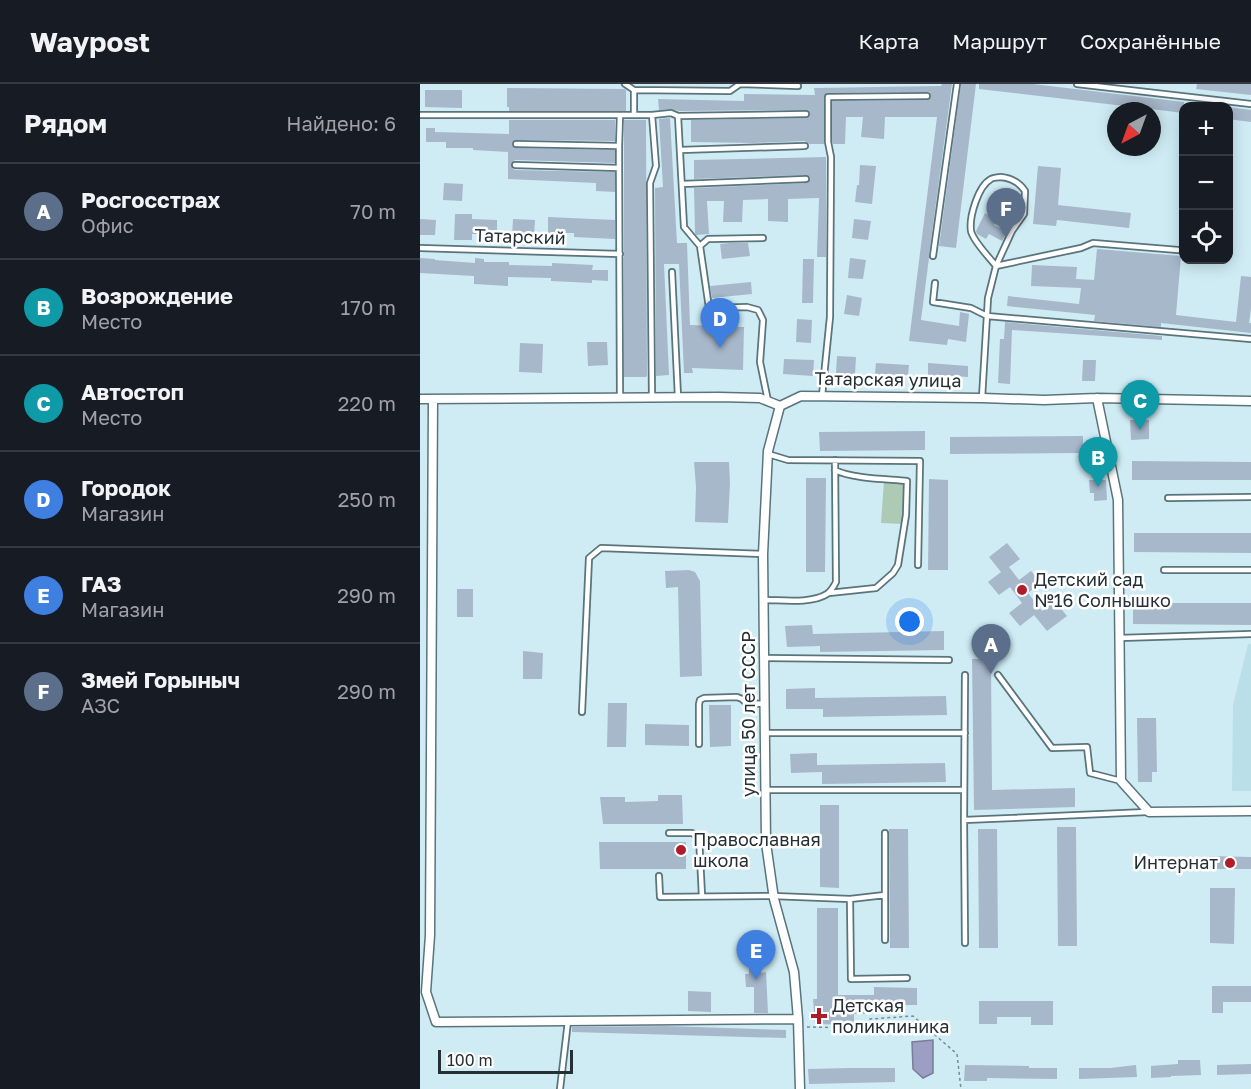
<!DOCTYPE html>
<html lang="ru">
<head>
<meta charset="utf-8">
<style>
	:root { --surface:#171b24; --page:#242831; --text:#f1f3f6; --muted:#9ea1a6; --line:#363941; --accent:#d3929a }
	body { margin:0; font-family:"Golos Text",sans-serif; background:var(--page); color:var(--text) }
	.controls { position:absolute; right:18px; top:18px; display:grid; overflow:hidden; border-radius:12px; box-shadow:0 3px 15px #0003 }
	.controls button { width:54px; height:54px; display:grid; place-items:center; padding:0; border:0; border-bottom:2px solid var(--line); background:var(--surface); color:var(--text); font:30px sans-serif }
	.compass { position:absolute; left:687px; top:18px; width:54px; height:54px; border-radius:50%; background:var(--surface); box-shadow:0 3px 15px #0003; rotate:221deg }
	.scale { position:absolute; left:18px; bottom:15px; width:135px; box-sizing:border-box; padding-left:6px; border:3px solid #253034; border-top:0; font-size:16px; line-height:21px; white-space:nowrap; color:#253034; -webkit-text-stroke:4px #fff; paint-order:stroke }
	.you { position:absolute; left:490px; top:538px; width:21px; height:21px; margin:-15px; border:4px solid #fff; border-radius:50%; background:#1a73e8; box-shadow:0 0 0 9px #1a73e833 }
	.badge { display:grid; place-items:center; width:39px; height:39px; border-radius:50%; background:var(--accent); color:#fff; font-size:20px; font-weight:700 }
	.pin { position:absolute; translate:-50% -50px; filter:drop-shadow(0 2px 3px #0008) }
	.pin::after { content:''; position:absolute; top:32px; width:21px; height:18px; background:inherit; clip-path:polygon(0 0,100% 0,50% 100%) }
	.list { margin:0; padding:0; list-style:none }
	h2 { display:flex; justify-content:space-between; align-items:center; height:78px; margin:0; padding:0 24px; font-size:26px }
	h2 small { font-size:20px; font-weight:400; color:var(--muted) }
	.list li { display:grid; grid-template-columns:39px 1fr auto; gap:18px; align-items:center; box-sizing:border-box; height:96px; padding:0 24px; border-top:2px solid var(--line) }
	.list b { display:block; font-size:22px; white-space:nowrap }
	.list p { margin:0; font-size:20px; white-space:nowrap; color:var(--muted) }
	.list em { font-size:20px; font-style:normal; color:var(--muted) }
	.icon { flex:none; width:33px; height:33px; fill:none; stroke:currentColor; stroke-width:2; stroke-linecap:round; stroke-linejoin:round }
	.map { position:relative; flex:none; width:831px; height:1005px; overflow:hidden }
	header { display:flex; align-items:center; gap:36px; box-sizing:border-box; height:84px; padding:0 30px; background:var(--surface); border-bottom:2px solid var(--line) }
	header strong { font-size:28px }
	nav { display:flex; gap:33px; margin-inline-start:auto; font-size:21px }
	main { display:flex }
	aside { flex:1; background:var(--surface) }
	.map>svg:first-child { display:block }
</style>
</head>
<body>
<header>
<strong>Waypost</strong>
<nav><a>Карта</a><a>Маршрут</a><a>Сохранённые</a></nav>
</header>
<main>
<aside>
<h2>Рядом<small>Найдено: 6</small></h2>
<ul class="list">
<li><span class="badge" style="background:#5c6f8a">A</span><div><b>Росгосстрах</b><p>Офис</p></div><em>70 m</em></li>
<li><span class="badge" style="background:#0f9aa8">B</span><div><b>Возрождение</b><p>Место</p></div><em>170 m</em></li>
<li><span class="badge" style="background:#0f9aa8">C</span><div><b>Автостоп</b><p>Место</p></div><em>220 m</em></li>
<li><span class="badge" style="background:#3f7fe0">D</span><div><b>Городок</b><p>Магазин</p></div><em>250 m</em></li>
<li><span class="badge" style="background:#3f7fe0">E</span><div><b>ГАЗ</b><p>Магазин</p></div><em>290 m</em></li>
<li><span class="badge" style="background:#5c6f8a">F</span><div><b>Змей Горыныч</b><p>АЗС</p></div><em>290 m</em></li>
</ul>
</aside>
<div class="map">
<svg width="831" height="1005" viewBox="0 0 831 1005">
	<rect width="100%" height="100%" fill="#cfecf5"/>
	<path fill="#badfe9" d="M828,560H831V707H812L813,621Z"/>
	<path fill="#adcab4" d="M464,397L484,398L482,440L461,439Z"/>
	<path fill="#9d9ec3" stroke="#797d98" stroke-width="1.5" d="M513,956V989L503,994L493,985L492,958Z"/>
	<path fill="#a7b8cb" d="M522,0H532L509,171V174L501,236L539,242L540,228L549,230L546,258L528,255L527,261L489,257L517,33H465L464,55L441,53L443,33H426L425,60H413L412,58V17L507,16L511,14L510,8L406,9L404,13V60H389L385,57L334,59L271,58V36L386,34L389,33L390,31L389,27L387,26L259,27L251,25L239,26L238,15L324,17V10L395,11L394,4L521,2Z
		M541,0H556L536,164L519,162Z
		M559,0H613L764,18V29L559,5Z
		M777,0H831V11L776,5Z
		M87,4L204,5L206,6V27H89V23H87Z
		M5,6H42V24L5,23Z
		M808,23L831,26V38L808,35Z
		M250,34L257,159H267L270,241L324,243L323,286L272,284L273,289H264L259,180H244L249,291L236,292L235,104L243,103L239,35Z
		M89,36H195V57L96,56L93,57L92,60L93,63L96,64L195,66V79L95,76L92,78L91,81L92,84L95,86L195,88V108L176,107V99L88,95V68L53,66V64H26V58H6V44H15V48L89,50Z
		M204,36H226L227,292L226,293H204Z
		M406,73V173H397L399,114L368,115V138L348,137V115L323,116L322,138H303L304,117H287L289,150L276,151L275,149L274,104L386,99L389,98L390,95L389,92L386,91L274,95V76Z
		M440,81L456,82L452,120L435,118L437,101H439Z
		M618,82L641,84L638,121L711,129L709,144L637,136L636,142L613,140Z
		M24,99L43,100L42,117L23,116Z
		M565,129L577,136L574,141L587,148L582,157L569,150L566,155L557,150L556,147Z
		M35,130H52V135L77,136V150H52V156H34Z
		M128,133L195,136V155L154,153V149H128Z
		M0,135L16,136L15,151H0Z
		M93,135L115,136L114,153H92Z
		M434,135L451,137L448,156L432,154Z
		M310,159H328L330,172L302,175L300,160Z
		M677,165L761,172L756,231L816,238L821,192L831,193V225L829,239H831V249L741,239V243L674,237L675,231L587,222L588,212L659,220L661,204L611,202L612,181L657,183L656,195L674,196Z
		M0,174L15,175V176L55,179V174L64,175V178H89V181L132,182V179L173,181L172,186H188V197L172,196V199L131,197V194L88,193V202L54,200V192L0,189Z
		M430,174L446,176L443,195L428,194Z
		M383,175H394L393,219H382Z
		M331,198L332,210L292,214L290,202Z
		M427,211L442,214L439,232L424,230Z
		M377,235L392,236L391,259L376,258Z
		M585,238L742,252V256L592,246L590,300L578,299L580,255H584Z
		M167,258H187L188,281L168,282Z
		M100,259L123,260L122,289L99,288Z
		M417,272L436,273L435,291L416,289Z
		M364,275L394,276L393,292L363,290Z
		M663,276H676L675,297H662Z
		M456,279L489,281L488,291L455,290Z
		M508,279L548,282V293L508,291Z
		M710,336H729V355L711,356Z
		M505,347V366L400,367L399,348Z
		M663,352V369L530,370V353Z
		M712,377L831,378V396H712Z
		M274,378H309L310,399L308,439L275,438L276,403Z
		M386,394H406L405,488H386Z
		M509,395L528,396V486H508Z
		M669,396H686L687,416L674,417V409H670Z
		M714,449H831V469L714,468Z
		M587,459L600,475L589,483L599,496L611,487L621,499L608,509L622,527L635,517L647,532L627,547L614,531L600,542L589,529L602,519L590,503L579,511L568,498L581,488L569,473Z
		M269,486L275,488L280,497L282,592L260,593L258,503L246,504L245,487Z
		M37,505H53V533H37Z
		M713,519H831V541L713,540Z
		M392,541L393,550L524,547V566L400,568V562L367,563L365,542Z
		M103,567L123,569L122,595H103Z
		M552,575H571L572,706L655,704V723L554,726Z
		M395,604V614L526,612L527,631L403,633V625H366V605Z
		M188,619H207L206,663H187Z
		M289,621H311V662L290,663Z
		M717,634H736L737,688H732V698H718Z
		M225,640L269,641V662L225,661Z
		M397,669V681L525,679L526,698L402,700V688L371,689L370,670Z
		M238,711H262L263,740H183L180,713H205V718L238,717Z
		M400,721H419V804L400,803Z
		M637,743H656L657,862H638Z
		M469,745H488L489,864H470Z
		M558,745H577L578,864H559Z
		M179,758H266V785H180Z
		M789,772L831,773V785H789Z
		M790,804H815L814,860L790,859Z
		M397,824H418V911H454V903L497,904V921H454V930H434V941L395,940L393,915H397Z
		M329,877H341V889L346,888L348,929H334V903H326L325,890H329Z
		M792,902H831V918H803V929H792Z
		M268,907L291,908V928L268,927Z
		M559,917H633V941H611V933H577V940H559Z
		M246,942L366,946V954L152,948V943Z
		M758,976H780L781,991L751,992V993L731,994V982L758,980Z
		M831,980V990L797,991V981Z
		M545,981L609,982V984H637V995L567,994V997H544Z
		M716,981L717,993L659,995V984H690Z
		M430,984H475V998L389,1000L388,985Z"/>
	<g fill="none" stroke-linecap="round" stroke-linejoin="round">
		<g stroke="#5a747b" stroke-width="8">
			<path id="lane" d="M205,0L214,6
				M657,0L831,20
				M0,31H232L236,82L230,99L232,313
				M214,31V6L310,7L320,0L378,2
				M232,31L251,29L258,32
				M96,60L199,62L200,31
				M260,66L385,62
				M95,81L199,84V62
				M199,84L200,314
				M581,93C591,94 599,98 605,107L604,130L592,147L576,182C569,173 553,157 551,147C549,133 558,102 571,95C572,94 579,93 581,93Z
				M262,100L386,95
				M343,154L288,155L280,162L289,224L327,223L338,226L343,236L340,278L348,317
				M280,162L264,143L258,32L386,30
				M0,164L200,170
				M513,172L537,0
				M252,188L258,313
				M515,199L513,218L551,224L567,232L831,255
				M402,312L410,233L411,73L408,58V13L507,12
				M562,314L568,214L576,182L661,164L673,159L758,166
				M348,370L368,376L500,377L498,481
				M748,414L831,413
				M744,486H831
				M409,509L456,504L473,489L478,481L486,431L487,397C467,395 433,395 415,386
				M344,516C362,516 391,520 407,510C411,507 414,502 416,498L415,376
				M699,554L831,550
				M345,574L529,576
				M578,591L632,664L667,663L670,689L701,697
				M162,628L169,474L181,464L343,470
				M346,649H545
				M279,660V620L280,616L284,614L317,613L322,615L326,619L345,620
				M346,706H544
				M544,736L545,591
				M249,749H272L279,753L282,812
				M465,749V811
				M239,792L240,813L353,812L430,815L431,895L487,894
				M430,815L465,811V856
				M545,859L544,736L727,728
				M140,1005L148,937"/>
		</g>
		<g stroke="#5a747b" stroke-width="11">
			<path id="street" d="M677,314L698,416L701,697L729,728L831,727
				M0,315L299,313L340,314L360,322L381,312L562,314L624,316L677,314L831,317
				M13,315L10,851L6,908L16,938L378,935
				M360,322L348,367L343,470L346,759L354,815L374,888L378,935L380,1005"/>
		</g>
		<path stroke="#778b92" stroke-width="1.5" stroke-dasharray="3 3" stroke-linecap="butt" d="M387,943L441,944L450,935L493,932L537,970L541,1005"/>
		<use href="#lane" stroke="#fff" stroke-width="4.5"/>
		<use href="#street" stroke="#fff" stroke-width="8"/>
	</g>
	<g fill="#af1c2a" stroke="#fff" stroke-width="2">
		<circle cx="602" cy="506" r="6"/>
		<circle cx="261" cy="766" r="6"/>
		<circle cx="810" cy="779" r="6"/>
		<path d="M396 923h6v6h6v6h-6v6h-6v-6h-6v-6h6z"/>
	</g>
	<g text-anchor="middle" stroke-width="5" stroke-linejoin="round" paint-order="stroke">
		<g font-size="18" fill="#253034" stroke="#fff">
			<text transform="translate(100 153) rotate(2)" y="6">Татарский</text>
			<text transform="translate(468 296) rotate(1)" y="6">Татарская улица</text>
			<text transform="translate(329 630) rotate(-90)" y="6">улица 50 лет СССР</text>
		</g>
		<g font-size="18" fill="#253034" stroke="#fff" text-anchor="start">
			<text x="614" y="502">Детский сад<tspan x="614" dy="21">№16 Солнышко</tspan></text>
			<text x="273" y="762">Православная<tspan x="273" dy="21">школа</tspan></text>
			<text x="798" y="785" text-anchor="end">Интернат</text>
			<text x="412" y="928">Детская<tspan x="412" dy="21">поликлиника</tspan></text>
		</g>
	</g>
</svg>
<div class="controls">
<button>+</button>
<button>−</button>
<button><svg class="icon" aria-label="locate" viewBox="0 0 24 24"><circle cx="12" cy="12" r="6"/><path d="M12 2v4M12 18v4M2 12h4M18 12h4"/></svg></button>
</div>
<svg class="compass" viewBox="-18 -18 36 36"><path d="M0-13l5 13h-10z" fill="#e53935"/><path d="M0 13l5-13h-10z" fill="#9ea1a6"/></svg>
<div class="scale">100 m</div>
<div class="you"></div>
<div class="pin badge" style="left:571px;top:590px;background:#5c6f8a">A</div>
<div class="pin badge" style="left:678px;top:403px;background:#0f9aa8">B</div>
<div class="pin badge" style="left:720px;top:346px;background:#0f9aa8">C</div>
<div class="pin badge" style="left:300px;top:264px;background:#3f7fe0">D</div>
<div class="pin badge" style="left:336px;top:896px;background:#3f7fe0">E</div>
<div class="pin badge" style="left:586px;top:154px;background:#5c6f8a">F</div>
</div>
</main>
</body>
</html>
